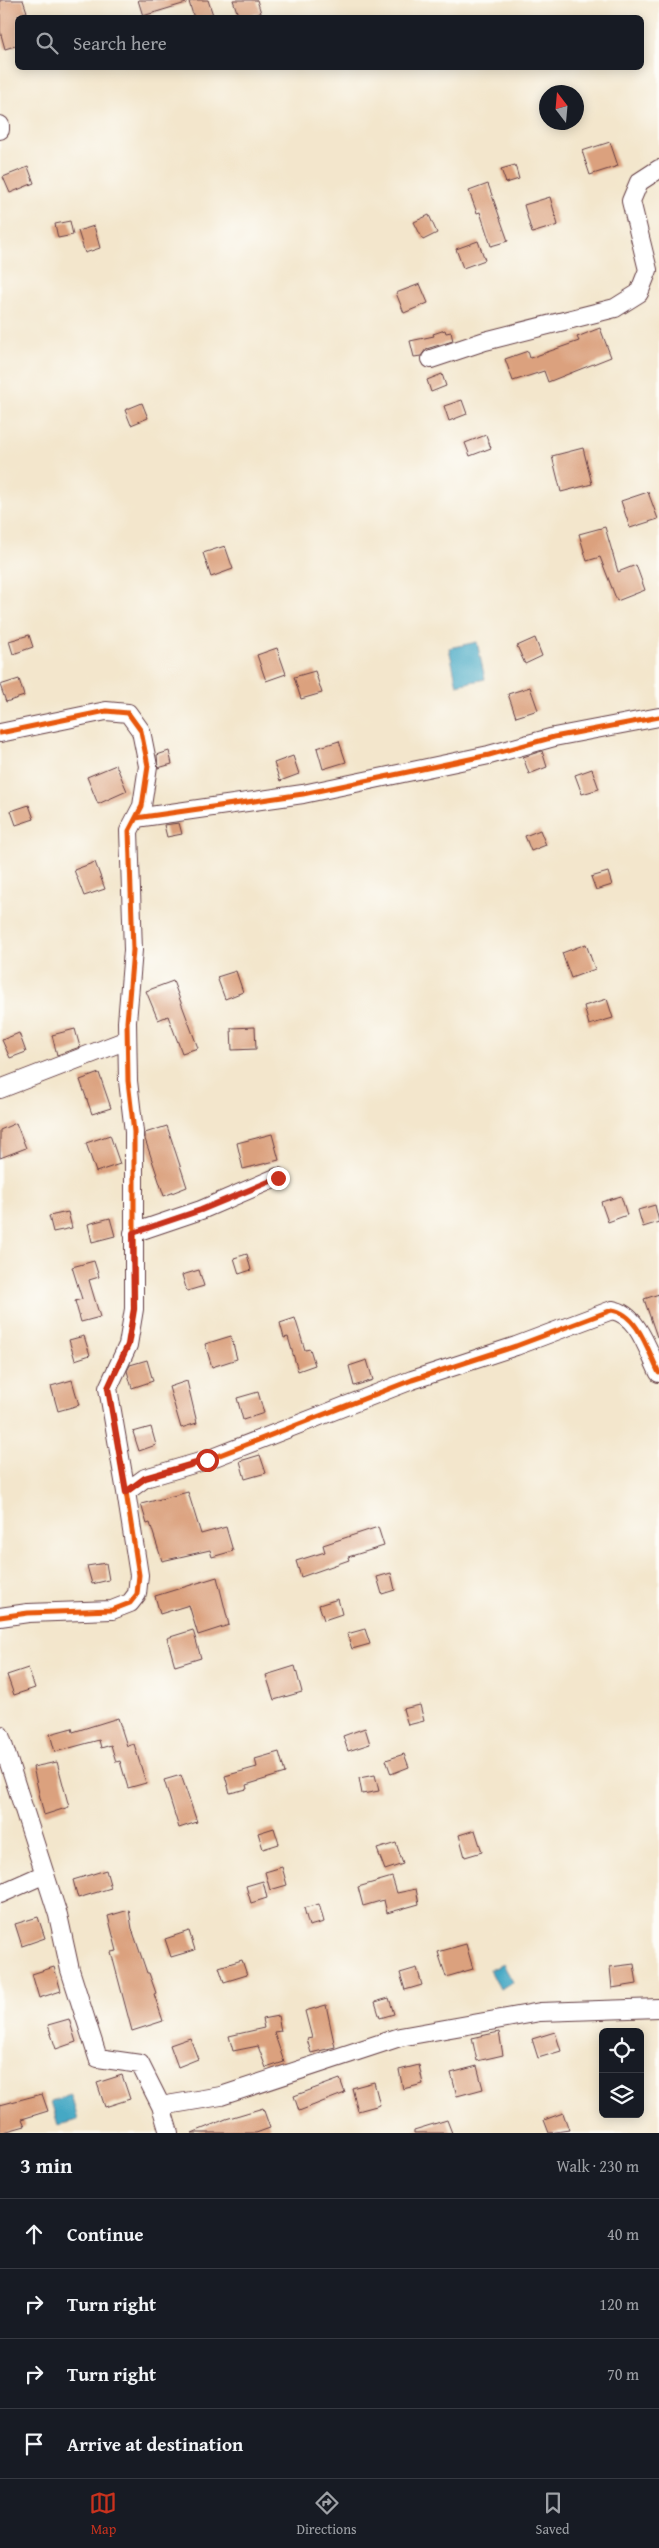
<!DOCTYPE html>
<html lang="en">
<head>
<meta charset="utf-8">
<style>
	:root { --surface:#171b24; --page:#20242c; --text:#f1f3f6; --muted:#9ea1a6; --line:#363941; --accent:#c8321e }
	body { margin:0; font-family:"Gentium Book Plus",serif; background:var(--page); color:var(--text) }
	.controls { position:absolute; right:15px; bottom:15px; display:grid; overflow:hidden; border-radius:8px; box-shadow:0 2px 12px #0003 }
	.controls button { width:45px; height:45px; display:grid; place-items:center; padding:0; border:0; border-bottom:1px solid var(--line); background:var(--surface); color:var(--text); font:25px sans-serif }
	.compass { position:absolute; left:539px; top:85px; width:45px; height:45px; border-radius:50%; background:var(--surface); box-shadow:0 2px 12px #0003; rotate:344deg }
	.stop { position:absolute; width:15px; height:15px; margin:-11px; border:4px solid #c8321e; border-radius:50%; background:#fff }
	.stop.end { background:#c8321e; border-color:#fff; box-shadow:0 1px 5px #0008 }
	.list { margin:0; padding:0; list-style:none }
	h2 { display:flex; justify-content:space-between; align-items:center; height:65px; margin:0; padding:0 20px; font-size:21px }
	h2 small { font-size:16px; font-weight:400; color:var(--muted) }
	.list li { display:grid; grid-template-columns:32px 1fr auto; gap:15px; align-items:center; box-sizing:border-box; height:70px; padding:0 20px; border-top:1px solid var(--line) }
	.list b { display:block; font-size:19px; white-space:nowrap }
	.list em { font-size:16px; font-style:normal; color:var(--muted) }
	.icon { flex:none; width:28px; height:28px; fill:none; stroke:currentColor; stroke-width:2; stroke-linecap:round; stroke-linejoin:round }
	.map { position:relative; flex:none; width:659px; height:2133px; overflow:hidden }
	.search { position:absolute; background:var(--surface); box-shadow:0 2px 12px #0003; left:15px; right:15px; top:15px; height:55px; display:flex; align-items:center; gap:12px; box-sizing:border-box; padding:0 18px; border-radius:8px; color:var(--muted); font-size:19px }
	.sheet { height:345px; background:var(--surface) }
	nav { display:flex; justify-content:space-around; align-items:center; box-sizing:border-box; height:70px; border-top:1px solid var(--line); background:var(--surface); font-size:14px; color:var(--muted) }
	nav a { display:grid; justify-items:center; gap:2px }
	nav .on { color:var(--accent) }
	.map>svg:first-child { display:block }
</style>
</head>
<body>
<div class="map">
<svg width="659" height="2133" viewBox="0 0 659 2133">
	<rect width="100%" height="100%" fill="#fdfcf7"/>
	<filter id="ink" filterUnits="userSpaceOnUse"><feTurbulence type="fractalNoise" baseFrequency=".02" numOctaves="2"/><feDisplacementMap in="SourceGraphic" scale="10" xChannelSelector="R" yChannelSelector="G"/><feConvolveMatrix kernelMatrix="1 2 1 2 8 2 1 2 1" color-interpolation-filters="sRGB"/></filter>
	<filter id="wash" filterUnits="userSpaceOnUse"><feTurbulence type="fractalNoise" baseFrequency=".0096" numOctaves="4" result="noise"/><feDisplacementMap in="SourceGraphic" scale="20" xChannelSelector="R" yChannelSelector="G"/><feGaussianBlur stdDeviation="1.12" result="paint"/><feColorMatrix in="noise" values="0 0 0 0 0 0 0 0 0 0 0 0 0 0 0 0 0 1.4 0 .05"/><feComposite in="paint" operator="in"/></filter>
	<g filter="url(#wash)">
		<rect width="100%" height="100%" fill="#f3e6cc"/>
		<path fill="#44a8c4" stroke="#476478" d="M477,642L485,679L457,685L449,648Z
			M503,1964L513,1982L500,1989L490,1970Z
			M71,2095L78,2120L58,2125L51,2101Z"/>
		<g id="blocks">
			<path fill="#dba17e" d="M0,0H23L27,12L18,15V45L5,49L0,31Z
				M138,0H186V3L143,16Z
				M195,0H208L214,18H194L189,2Z
				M233,0H257L261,13L239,18Z
				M610,142L618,166L590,175L582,151Z
				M515,165L519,179L506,183L501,169Z
				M28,167L34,183L10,193L3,177Z
				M488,184L508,241L491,246L480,212L477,213L469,191Z
				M550,197L558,225L532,233L524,205Z
				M429,215L437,233L423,240L414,222Z
				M70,221L73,235L58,238L55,224Z
				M94,226L100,248L85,253L78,231Z
				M478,241L485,260L463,268L456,249Z
				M420,284L428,303L404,313L396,293Z
				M600,328L611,357L548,382L544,371L513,381L505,359L528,351L530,358L579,341L577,337Z
				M445,330L446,333L451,332L453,341L426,349L421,356L414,357L410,341L434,336L433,334Z
				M442,374L446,386L431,392L427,380Z
				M462,400L467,414L449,421L444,406Z
				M142,403L148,418L131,425L125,410Z
				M486,435L491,448L470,456L465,443Z
				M583,448L592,484L561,492L552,456Z
				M648,492L658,519L630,528L621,501Z
				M605,527L618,572L636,565L645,590L617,601L600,557L587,561L579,534Z
				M225,546L233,569L211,577L203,553Z
				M29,635L33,647L13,654L9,641Z
				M535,638L542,656L525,664L517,646Z
				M277,648L286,674L266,681L257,655Z
				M315,671L322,693L301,699L294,677Z
				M19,679L24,696L6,702L0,685Z
				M530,687L538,710L516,717L508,694Z
				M339,741L346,762L323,769L317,748Z
				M169,751L172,764L158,768L157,755Z
				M542,751L547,767L529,774L523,757Z
				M293,756L299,774L280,781L274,763Z
				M116,765L127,791L98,804L87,777Z
				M592,769L599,789L582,794L575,775Z
				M29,805L34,819L16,825L11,811Z
				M179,823L182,834L167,837L164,825Z
				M540,830L546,845L531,851L525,836Z
				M95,862L105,889L84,896L74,870Z
				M608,872L612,885L596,890L591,877Z
				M586,944L595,969L571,978L562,953Z
				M236,971L243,992L225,999L217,977Z
				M173,981L198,1048L182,1053L168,1016L158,1020L146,991Z
				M607,999L613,1018L589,1025L584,1006Z
				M255,1027L256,1049L232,1050L231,1028Z
				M75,1029L80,1047L57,1055L52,1035Z
				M19,1033L26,1052L10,1058L2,1040Z
				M99,1073L111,1108L92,1114L80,1080Z
				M16,1123L26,1148L0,1158V1130Z
				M167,1126L187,1187L164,1196L145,1139V1133Z
				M272,1134L279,1160L243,1169L237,1143Z
				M110,1135L120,1164L96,1172L86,1143Z
				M621,1196L627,1215L608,1222L601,1202Z
				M655,1205L659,1222L643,1227L638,1210Z
				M68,1212L72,1228L53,1232L49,1216Z
				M110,1218L115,1236L92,1242L88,1224Z
				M247,1254L251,1270L239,1274L234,1258Z
				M94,1261L99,1277L89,1280L100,1317L81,1322L75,1301L82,1299L72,1267Z
				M199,1270L204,1286L187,1291L182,1275Z
				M659,1294V1336L657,1337L644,1299Z
				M295,1318L305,1350L310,1349L315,1365L298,1371L288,1337L284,1338L280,1323Z
				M84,1336L90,1355L75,1360L69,1340Z
				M231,1336L237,1359L212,1367L205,1344Z
				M147,1360L153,1381L132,1388L127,1371L130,1365Z
				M367,1360L373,1380L354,1386L349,1366Z
				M72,1380L79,1405L58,1411L51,1386Z
				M187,1381L197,1423L181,1428L169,1387Z
				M258,1392L264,1413L243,1420L237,1398Z
				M151,1427L156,1445L139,1451L133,1432Z
				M260,1455L266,1473L245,1479L240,1461Z
				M188,1492L201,1534L226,1527L233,1551L212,1557L210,1550L162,1561L150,1523L147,1524L141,1504Z
				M378,1527L384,1546L348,1557L349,1560L301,1577L296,1561L325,1552L323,1545Z
				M106,1563L109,1580L92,1584L87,1566Z
				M391,1573L395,1590L382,1594L377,1577Z
				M217,1577L229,1625L198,1635L189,1605L160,1614L155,1596Z
				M338,1599L342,1614L324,1620L319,1605Z
				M365,1629L370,1644L352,1649L347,1634Z
				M193,1630L201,1658L175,1666L167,1638Z
				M295,1666L302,1692L274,1700L266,1675Z
				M28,1668L35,1688L14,1695L7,1675Z
				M420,1705L424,1721L408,1725L403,1709Z
				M118,1718L127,1746L134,1744L146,1783L128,1788L120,1761L116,1762L111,1745L101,1748L99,1740L55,1752L50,1734L72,1728L73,1732Z
				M365,1728L370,1744L348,1751L343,1736Z
				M279,1752L285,1773L246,1785L247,1789L230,1793L225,1776L257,1767L255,1759Z
				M404,1754L409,1767L391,1774L386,1760Z
				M57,1762L69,1807L44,1815L33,1767Z
				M181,1775L197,1822L179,1828L164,1780Z
				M375,1775L379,1791L362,1794L359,1778Z
				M274,1828L279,1844L263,1849L258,1833Z
				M475,1830L482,1852L465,1857L459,1835Z
				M396,1843L403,1864L385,1870L377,1849Z
				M282,1867L287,1885L270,1890L265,1872Z
				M106,1870L111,1888L78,1898L73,1880Z
				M392,1877L397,1893L416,1889L419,1904L387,1913L384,1900L363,1906L358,1887Z
				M263,1881L267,1898L251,1903L246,1886Z
				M319,1904L324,1922L309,1926L304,1908Z
				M129,1910L132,1929L147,1973H149L156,1993L154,1994L163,2021L132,2031L111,1952L117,1951L108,1916Z
				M38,1917L45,1938L22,1946L15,1924Z
				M189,1931L195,1950L171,1957L165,1939Z
				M466,1944L473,1969L446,1977L438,1952Z
				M242,1960L247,1975L224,1982L219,1967Z
				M634,1964L637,1984L612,1988L610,1967Z
				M54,1967L61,1991L39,1998L32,1974Z
				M417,1968L422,1985L405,1990L400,1973Z
				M389,1998L394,2014L380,2018L375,2002Z
				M326,2005L335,2047L311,2053L307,2039L312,2038L305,2011Z
				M278,2016L281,2031L274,2032L284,2062L266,2068L258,2046L233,2051L229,2036L264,2028L262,2019Z
				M69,2019L76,2042L56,2049L48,2025Z
				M499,2032L503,2055L477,2061L472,2038Z
				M555,2032L561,2051L538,2058L532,2039Z
				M190,2038L198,2059L178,2067L170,2045Z
				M419,2065L423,2084L403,2089L399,2070Z
				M477,2066L483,2089L457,2096L451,2073Z
				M122,2075L130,2099L105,2107L97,2083Z
				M340,2079L345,2093L299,2111L294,2096Z
				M374,2082L380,2105L358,2111L352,2088Z
				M42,2094L48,2111L22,2119L25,2126L0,2133V2105Z
				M263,2108L270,2128L256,2133H192L226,2119Z
				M563,2113L569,2130L549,2133L544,2120Z
				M447,2120L452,2133H414V2130Z"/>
		</g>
	</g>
	<g filter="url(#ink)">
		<use href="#blocks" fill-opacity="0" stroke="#633d43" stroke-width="1"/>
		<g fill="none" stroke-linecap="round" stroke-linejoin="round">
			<g stroke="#633d43" stroke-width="20">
				<path id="minor" d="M0,125V130
					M431,359L485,341L615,308L639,293L648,270L631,201L639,182L659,169
					M0,733L106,711L128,713L141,731L148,766L142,806L129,831L133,950L127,1022L128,1081L134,1132V1309L128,1345L108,1388L126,1492
					M136,818L303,794L489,755L554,737L659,717
					M0,1089L127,1040
					M133,1233L201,1210L278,1177
					M0,1617L28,1613L112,1610L130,1603L137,1594L139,1575L126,1492L145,1478L207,1460L412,1380L516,1346L612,1310C638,1314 648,1351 659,1373
					M0,1735L58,1915L70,1970L98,2058L140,2064L161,2106L169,2133
					M0,1894L45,1874
					M161,2106L221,2096L400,2037L540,2012L659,2008"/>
			</g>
			<use href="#minor" stroke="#fff" stroke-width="18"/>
			<g stroke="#fdfcf7" stroke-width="8">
				<path id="cycleway" d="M0,733L106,711L128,713L141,731L148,766L142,806L129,831L133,950L127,1022L128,1081L134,1132V1309L128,1345L108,1388L126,1492
					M136,818L303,794L489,755L554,737L659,717
					M0,1617L28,1613L112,1610L130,1603L137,1594L139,1575L126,1492L145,1478L207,1460L412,1380L516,1346L612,1310C638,1314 648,1351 659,1373"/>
			</g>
			<use href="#cycleway" stroke="#e8590c" stroke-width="5"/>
		</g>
	</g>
	<g fill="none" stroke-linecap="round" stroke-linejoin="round" filter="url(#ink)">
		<path stroke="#c8321e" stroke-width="6" d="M207,1460L145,1478L126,1492L108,1388L128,1345L134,1309L133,1233L201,1210L278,1178"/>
	</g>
</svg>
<div class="controls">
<button><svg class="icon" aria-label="locate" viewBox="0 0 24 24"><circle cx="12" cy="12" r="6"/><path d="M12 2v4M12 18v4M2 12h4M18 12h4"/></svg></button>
<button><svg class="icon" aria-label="layers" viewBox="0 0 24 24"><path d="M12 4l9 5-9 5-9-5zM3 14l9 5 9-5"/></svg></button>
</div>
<svg class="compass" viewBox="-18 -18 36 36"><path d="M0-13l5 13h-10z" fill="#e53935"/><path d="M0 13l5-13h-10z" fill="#9ea1a6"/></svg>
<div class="stop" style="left:207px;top:1460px"></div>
<div class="stop end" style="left:278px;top:1178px"></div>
<div class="search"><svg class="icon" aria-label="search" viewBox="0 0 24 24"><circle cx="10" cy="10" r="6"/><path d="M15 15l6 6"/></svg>Search here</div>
</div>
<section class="sheet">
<h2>3 min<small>Walk · 230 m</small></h2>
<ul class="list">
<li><svg class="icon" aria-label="ahead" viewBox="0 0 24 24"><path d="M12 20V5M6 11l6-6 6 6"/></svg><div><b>Continue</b></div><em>40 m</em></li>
<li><svg class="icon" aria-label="right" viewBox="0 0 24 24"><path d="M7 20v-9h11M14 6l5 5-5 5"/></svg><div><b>Turn right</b></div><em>120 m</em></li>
<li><svg class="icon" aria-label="right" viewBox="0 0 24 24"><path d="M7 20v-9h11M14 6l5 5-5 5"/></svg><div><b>Turn right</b></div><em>70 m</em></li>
<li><svg class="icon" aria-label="arrive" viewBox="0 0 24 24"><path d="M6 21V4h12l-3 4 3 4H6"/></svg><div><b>Arrive at destination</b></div></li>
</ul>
</section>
<nav>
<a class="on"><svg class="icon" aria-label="map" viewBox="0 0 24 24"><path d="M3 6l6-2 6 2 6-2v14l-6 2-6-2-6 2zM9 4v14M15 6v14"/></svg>Map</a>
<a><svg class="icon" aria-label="directions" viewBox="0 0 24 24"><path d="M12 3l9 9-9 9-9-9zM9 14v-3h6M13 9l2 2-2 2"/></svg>Directions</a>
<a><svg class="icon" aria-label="saved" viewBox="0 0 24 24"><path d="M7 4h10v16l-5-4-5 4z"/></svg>Saved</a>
</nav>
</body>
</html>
